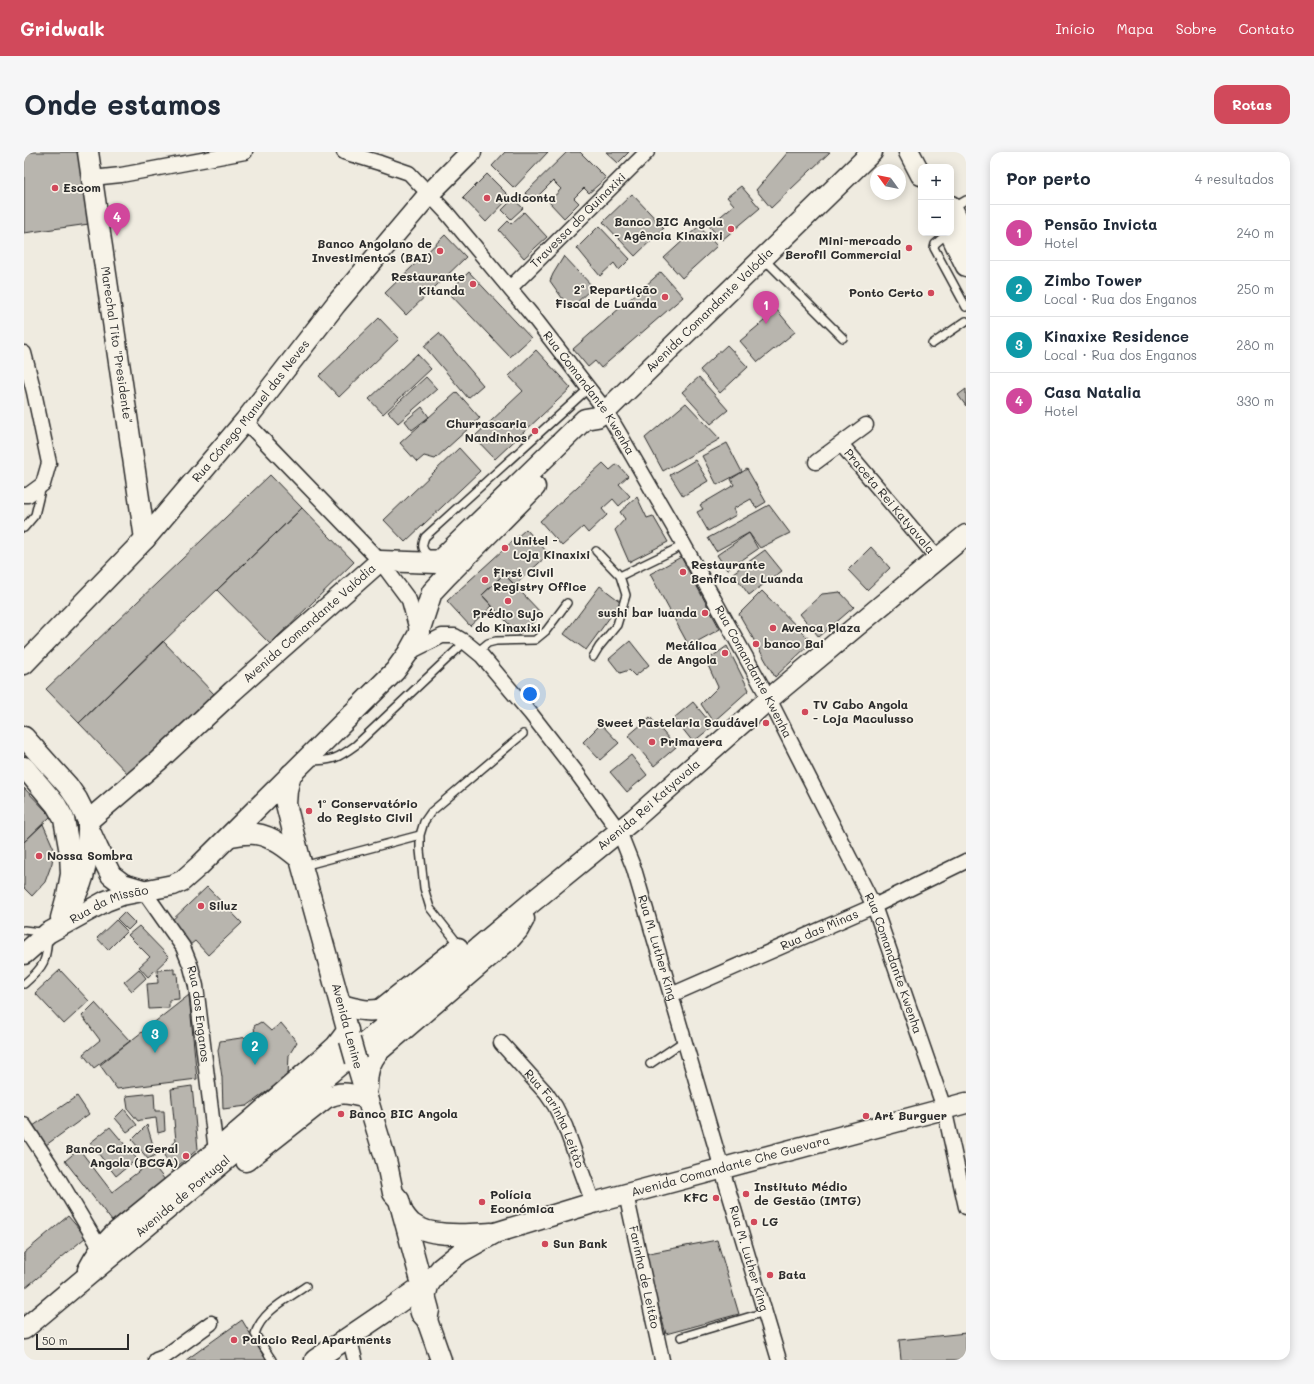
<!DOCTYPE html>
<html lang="pt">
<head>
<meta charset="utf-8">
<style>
	:root { --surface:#fff; --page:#f6f6f7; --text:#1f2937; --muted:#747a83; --line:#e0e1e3; --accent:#d1495b }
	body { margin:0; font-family:Mali,sans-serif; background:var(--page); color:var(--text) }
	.controls { position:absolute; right:12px; top:12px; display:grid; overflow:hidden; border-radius:8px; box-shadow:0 2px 10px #0003 }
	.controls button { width:36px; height:36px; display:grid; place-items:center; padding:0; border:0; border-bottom:1px solid var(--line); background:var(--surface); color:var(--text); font:20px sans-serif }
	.compass { position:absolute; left:846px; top:12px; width:36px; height:36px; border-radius:50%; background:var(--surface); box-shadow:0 2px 10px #0003; rotate:303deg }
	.scale { position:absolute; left:12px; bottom:10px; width:93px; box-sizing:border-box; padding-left:4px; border:2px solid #2b2b2b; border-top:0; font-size:11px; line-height:14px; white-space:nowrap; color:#2b2b2b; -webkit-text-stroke:3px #f7f3e8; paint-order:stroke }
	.you { position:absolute; left:506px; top:542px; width:14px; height:14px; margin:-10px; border:3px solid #fff; border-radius:50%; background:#1a73e8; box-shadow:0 0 0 6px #1a73e833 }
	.badge { display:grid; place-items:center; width:26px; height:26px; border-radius:50%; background:var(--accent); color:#fff; font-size:13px; font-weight:700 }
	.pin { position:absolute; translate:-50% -33px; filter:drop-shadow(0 1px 2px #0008) }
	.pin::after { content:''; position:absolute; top:21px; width:14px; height:12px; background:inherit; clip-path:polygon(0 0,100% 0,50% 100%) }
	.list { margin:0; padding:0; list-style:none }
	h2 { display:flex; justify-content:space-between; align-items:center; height:52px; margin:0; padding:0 16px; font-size:17px }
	h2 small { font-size:13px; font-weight:400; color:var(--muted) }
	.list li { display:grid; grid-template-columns:26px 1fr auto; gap:12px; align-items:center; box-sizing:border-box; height:56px; padding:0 16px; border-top:1px solid var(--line) }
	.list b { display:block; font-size:15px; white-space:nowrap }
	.list p { margin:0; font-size:13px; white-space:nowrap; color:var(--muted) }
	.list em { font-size:13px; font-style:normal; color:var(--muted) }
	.map { position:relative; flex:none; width:942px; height:1208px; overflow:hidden; border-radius:12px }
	header { display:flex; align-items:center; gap:24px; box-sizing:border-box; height:56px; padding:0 20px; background:var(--accent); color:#fff }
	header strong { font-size:19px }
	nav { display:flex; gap:22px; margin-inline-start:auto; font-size:14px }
	.intro { display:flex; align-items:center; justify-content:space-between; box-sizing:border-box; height:96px; padding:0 24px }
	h1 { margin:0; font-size:28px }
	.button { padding:10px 18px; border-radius:12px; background:var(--accent); color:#fff; font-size:14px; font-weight:700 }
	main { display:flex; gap:24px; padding:0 24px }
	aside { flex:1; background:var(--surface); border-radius:12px; box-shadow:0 2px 10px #0003 }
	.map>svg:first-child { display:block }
</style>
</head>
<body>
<header>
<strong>Gridwalk</strong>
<nav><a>Início</a><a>Mapa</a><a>Sobre</a><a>Contato</a></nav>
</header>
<div class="intro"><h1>Onde estamos</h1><a class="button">Rotas</a></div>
<main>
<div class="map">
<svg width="942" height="1208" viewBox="0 0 942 1208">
	<rect width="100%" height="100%" fill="#efebe0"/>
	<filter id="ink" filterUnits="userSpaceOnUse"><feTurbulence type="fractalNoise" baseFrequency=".025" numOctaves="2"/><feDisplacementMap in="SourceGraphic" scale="8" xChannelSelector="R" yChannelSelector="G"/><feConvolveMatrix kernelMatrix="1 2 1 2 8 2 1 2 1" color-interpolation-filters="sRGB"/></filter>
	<g filter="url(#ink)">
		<path fill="#b8b5ae" stroke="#2b2b2b" d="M0,0H57L65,72L0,81Z
			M481,0H524L490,36L468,14Z
			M543,0H556L582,26L565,41L560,36L550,46L555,51L540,66L525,50L537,37L529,29L509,49L501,41Z
			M582,0H605L594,11Z
			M764,0H806L747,56L732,38Z
			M463,22L486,45L462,70L439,46Z
			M717,34L736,56L698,88L685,74L710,53L703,45Z
			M608,42L640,76L611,104L579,70Z
			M489,47L499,56L487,67L478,58Z
			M500,60L523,85L500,106L475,78L484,69L487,72Z
			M575,74L606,107L595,118L590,111L576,124L553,96Z
			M675,74L693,94L658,126L640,106Z
			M421,83L442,105L382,163L361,141Z
			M540,104L569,135L546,157L526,129L529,122Z
			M445,120L507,186L486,205L424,140Z
			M637,120L659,145L577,216L571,209L564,215L549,197Z
			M753,158L771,180L734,210L716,189Z
			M355,166L375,187L315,245L295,224Z
			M415,181L459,233L444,246L400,194Z
			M703,193L724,215L696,241L676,218Z
			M512,198L547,236L471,307L450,285L499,239L485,224Z
			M393,202L407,217L359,262L345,247Z
			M402,225L413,237L374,271L364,260Z
			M675,225L704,258L687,272L658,240Z
			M942,237V254L934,243Z
			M433,240L456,266L411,307L400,304L393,310L376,291Z
			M662,251L696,287L639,319L621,286Z
			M398,255L405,265L388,278L381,269Z
			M703,291L718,320L693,333L678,304Z
			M435,296L456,319L381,390L360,368Z
			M671,308L684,329L659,344L646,323Z
			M579,311L586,318L593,312L604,324L595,332L606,344L595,354L589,347L578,357L583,363L564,381L559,375L538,394L516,369Z
			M723,317L742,350L732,356L727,347L709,357L712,363L684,379L673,360L679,357L676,353L710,333L707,327Z
			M246,323L278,356L55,571L22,537Z
			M613,345L623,366L629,364L644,390L605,410L591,378L601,367L596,360Z
			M745,353L766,381L736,396L725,381L692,399L684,386Z
			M278,356L330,410L246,492L193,438Z
			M502,377L525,402L491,433L480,422L458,443L468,454L446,474L423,449Z
			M725,381L734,397L703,418L693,403Z
			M847,395L866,416L843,438L824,418Z
			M741,398L758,419L725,443L709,421Z
			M657,405L696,477L665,494L626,422Z
			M480,422L518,462L495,483L458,443Z
			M576,434L597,450L562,498L540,482Z
			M738,439L788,490L751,525L715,462Z
			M816,440L830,455L795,485L776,462L798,442Z
			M139,489L192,544L107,625L55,571Z
			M606,489L625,513L611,524L605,518L596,521L585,507Z
			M703,494L725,538L689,570L677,552L694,535L682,509Z
			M669,550L689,574L669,590L650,566Z
			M626,565L652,595L630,614L604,584Z
			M577,572L595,591L576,608L559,590Z
			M607,603L623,623L603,640L586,620Z
			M0,636L27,664L0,690Z
			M19,672L30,697L28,711L21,730L8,744L0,736V690Z
			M183,735L218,771L184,803L171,789L166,793L145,771Z
			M100,760L111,771L104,778L93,767Z
			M92,768L103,779L84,798L73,786Z
			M115,774L145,805L124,825L115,815L126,805L104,783Z
			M115,817L122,826L108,839L100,830Z
			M150,817V822L153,821L155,847L145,848V856L125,857L123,832L134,831L133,818Z
			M36,818L65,849L40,872L11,841Z
			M165,843L173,927L93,937L76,913Z
			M71,851L106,889L70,916L59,902L76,888L58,864Z
			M237,870L247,879L257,871L273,890L265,903L264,924L223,954L199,957L198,925L194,899L196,889L231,884L230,874Z
			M168,934L174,997L148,1019L139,1001L152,989L147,937Z
			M130,941L131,959H140L141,979L134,981L132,966L117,968L114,969L104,957L102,944Z
			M53,944L65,962L22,993L9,974Z
			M100,957L113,973L103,980L91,966Z
			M123,973L132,1003L124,1007L108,988Z
			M86,975L113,1007L92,1024L66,991Z
			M55,997L88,1040L127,1010L141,1028L88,1069L41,1009Z
			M44,1064L62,1085L0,1137V1101Z
			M693,1088L715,1162L642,1182L620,1102Z
			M218,1168L242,1208H162Z
			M942,1181V1208H877L875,1188Z"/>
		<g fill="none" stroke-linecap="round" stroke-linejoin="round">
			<g stroke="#2b2b2b" stroke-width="10">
				<path id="lane" d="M930,55L942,48
					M924,81L911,92L910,96L942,155
					M741,108L819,186
					M908,192L942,169
					M0,376L11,363L18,334
					M411,402H404C397,397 398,393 401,385L565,236
					M596,424L660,393
					M453,500L464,491L472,489L511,488L522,479L543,451
					M569,505L575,495L593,473L602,443L596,424L572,399
					M285,609C308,609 313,607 332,593L441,490
					M279,714L396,683
					M0,778L24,781C23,809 21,814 0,832
					M436,794L406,756L400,736L396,698V683L400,670L407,660L499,582
					M626,912L660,889
					M657,1185L741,1160
					M248,1208L231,1182C238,1159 264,1147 282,1134"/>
			</g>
			<g stroke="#2b2b2b" stroke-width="17">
				<g id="street">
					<path id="s1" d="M320,0L356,11L385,21L405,42L422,60L511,167L582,259L598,286L660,393L745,547L850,754L920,956L942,1055"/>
					<path d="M68,26L97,23L221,0"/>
					<path id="s2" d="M486,136L623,0"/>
					<path d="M0,201L10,240L25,311L19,332L4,343H0"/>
					<path d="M221,269L356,409L385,448L394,482"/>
					<path id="s3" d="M817,292L914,407"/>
					<path d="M792,310L842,273"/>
					<path id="s4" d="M384,501L418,484H431L441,490L458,504L507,562L552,620L595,679L610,717L698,1017L755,1208"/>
					<path id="s5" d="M119,738L159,795L167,815L172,834L192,999"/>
					<path id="s6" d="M647,843L850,754L942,709"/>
					<path id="s7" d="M477,891L522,941L531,954L541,974L569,1051"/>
					<path d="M0,973L27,1014L76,1096"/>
					<path id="s8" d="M602,1042L638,1208"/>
					<path d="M325,1185L331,1208"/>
					<path d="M132,1208L140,1205L187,1171"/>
				</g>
			</g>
			<g stroke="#2b2b2b" stroke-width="23">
				<g id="secondary">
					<path id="s9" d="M64,0L121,387"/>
					<path d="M885,0L897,23"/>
					<path d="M927,54L942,84"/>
					<path d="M926,81L942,114"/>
					<path id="s10" d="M0,512L121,387L221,269L312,152L405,42L447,0"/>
					<path d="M0,585L44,634L53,647L64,669V675L74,697L87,723L99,732L119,738"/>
					<path d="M0,615L32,653L40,667L46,701L47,722L43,744L37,766"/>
					<path d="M267,622L263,638L262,652L276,707L326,888"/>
					<path id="s11" d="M64,669L134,609L209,539L356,409L413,411L561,267L573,265L582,259L848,0"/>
					<path d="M206,684C214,683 224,681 232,682C248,684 264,697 276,707"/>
					<path d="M50,746C63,725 63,703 64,679"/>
					<path id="s12" d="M0,802L24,781L82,749L98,743L149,733L158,729L175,714L371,519L384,501L394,483L408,440L423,424L511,335"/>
					<path d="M317,853C330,856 343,861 357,857L434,796"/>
					<path id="s13" d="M342,890L507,751L610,667L745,547L942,383"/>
					<path d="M332,909L363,1012L369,1041L375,1048L405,1158L403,1168"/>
					<path d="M343,936C343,922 345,910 355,899L487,786L494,778L500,767"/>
					<path d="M222,1009L302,946C318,938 327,942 343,946"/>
					<path d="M379,1061C381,1064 384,1068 387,1071C405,1086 445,1082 467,1081"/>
					<path d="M64,1118C71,1104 79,1093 90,1082L192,999L301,904L312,894L324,878"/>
					<path id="s14" d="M401,1145L404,1134L409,1126L417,1116L437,1100L471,1081L569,1051L942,951"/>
					<path d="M396,1157L397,1161L403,1168L417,1208"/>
					<path id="s15" d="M0,1177L318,911"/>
					<path d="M291,1208L363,1159L391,1139"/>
				</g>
			</g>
			<use href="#lane" stroke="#f7f3e8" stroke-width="7"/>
			<use href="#street" stroke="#f7f3e8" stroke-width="14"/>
			<use href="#secondary" stroke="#f7f3e8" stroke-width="20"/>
			<g stroke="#2b2b2b" stroke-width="23" stroke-linecap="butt">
				<path id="secondary-bridge" d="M326,888L332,909"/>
			</g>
			<use href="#secondary-bridge" stroke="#f7f3e8" stroke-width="20"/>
		</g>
	</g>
	<g fill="#d1495b" stroke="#f7f3e8" stroke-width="1.5">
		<circle cx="31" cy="36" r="4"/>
		<circle cx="463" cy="46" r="4"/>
		<circle cx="707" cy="77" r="4"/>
		<circle cx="885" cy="96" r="4"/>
		<circle cx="416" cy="99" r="4"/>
		<circle cx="449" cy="132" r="4"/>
		<circle cx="907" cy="141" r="4"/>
		<circle cx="641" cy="145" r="4"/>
		<circle cx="511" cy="279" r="4"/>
		<circle cx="481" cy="396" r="4"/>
		<circle cx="659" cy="420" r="4"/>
		<circle cx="461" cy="428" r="4"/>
		<circle cx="484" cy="449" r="4"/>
		<circle cx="681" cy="461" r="4"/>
		<circle cx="749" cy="476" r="4"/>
		<circle cx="732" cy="492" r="4"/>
		<circle cx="701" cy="501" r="4"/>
		<circle cx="781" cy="560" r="4"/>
		<circle cx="742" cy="571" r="4"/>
		<circle cx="628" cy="590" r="4"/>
		<circle cx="285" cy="659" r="4"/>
		<circle cx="15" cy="704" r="4"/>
		<circle cx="177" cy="754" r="4"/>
		<circle cx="317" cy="962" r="4"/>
		<circle cx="842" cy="964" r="4"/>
		<circle cx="162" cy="1004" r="4"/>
		<circle cx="722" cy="1042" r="4"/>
		<circle cx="692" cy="1046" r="4"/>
		<circle cx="458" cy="1050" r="4"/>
		<circle cx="730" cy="1070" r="4"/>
		<circle cx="521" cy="1092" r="4"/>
		<circle cx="746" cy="1123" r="4"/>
		<circle cx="210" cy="1188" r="4"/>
	</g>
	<g text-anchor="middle" stroke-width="3.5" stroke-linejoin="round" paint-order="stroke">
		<g font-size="12" font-weight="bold" fill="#2b2b2b" stroke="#f7f3e8" text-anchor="start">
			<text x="39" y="40">Escom</text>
			<text x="471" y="50">Audiconta</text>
			<text x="699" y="74" text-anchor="end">Banco BIC Angola<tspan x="699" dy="14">- Agência Kinaxixi</tspan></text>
			<text x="877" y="93" text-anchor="end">Mini-mercado<tspan x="877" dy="14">Berofil Commercial</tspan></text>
			<text x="408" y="96" text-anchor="end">Banco Angolano de<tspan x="408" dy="14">Investimentos (BAI)</tspan></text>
			<text x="441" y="129" text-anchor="end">Restaurante<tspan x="441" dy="14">Kitanda</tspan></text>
			<text x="633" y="142" text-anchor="end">2ª Repartição<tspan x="633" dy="14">Fiscal de Luanda</tspan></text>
			<text x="899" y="145" text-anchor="end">Ponto Certo</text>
			<text x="503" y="276" text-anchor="end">Churrascaria<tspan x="503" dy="14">Nandinhos</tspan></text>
			<text x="489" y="393">Unitel -<tspan x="489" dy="14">Loja Kinaxixi</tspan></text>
			<text x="667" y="417">Restaurante<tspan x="667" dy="14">Benfica de Luanda</tspan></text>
			<text x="469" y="425">First Civil<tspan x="469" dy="14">Registry Office</tspan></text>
			<text x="673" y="465" text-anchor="end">sushi bar luanda</text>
			<text x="484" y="466" text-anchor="middle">Prédio Sujo<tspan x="484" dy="14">do Kinaxixi</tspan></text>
			<text x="757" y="480">Avenca Plaza</text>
			<text x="740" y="496">banco Bai</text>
			<text x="693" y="498" text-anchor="end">Metálica<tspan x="693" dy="14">de Angola</tspan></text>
			<text x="789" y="557">TV Cabo Angola<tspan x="789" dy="14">- Loja Maculusso</tspan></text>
			<text x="734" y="575" text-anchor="end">Sweet Pastelaria Saudável</text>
			<text x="636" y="594">Primavera</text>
			<text x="293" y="656">1º Conservatório<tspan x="293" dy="14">do Registo Civil</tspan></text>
			<text x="23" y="708">Nossa Sombra</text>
			<text x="185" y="758">Siluz</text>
			<text x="325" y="966">Banco BIC Angola</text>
			<text x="850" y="968">Art Burguer</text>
			<text x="154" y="1001" text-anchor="end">Banco Caixa Geral<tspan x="154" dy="14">Angola (BCGA)</tspan></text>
			<text x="730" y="1039">Instituto Médio<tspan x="730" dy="14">de Gestão (IMTG)</tspan></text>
			<text x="466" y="1047">Polícia<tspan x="466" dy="14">Económica</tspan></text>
			<text x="684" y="1050" text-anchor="end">KFC</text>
			<text x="738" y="1074">LG</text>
			<text x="529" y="1096">Sun Bank</text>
			<text x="754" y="1127">Bata</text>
			<text x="218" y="1192">Palacio Real Apartments</text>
		</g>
		<g font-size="12" fill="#2b2b2b" stroke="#f7f3e8">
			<text dy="4" stroke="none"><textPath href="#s2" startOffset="96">Travessa do Quinaxixi</textPath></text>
			<text dy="4" stroke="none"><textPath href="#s11" startOffset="822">Avenida Comandante Valódia</textPath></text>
			<text dy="4" stroke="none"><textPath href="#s9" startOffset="195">Marechal Tito "Presidente"</textPath></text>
			<text dy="4" stroke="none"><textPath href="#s1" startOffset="353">Rua Comandante Kwenha</textPath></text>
			<text dy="4" stroke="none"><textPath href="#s10" startOffset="340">Rua Cónego Manuel das Neves</textPath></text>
			<text dy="4" stroke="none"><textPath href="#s3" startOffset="75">Praceta Rei Katyavala</textPath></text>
			<text dy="4" stroke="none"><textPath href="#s11" startOffset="297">Avenida Comandante Valódia</textPath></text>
			<text dy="4" stroke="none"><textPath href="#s1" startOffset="677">Rua Comandante Kwenha</textPath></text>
			<text dy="4" stroke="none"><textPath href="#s13" startOffset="369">Avenida Rei Katyavala</textPath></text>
			<text dy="4" stroke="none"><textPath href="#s12" startOffset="100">Rua da Missão</textPath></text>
			<text dy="4" stroke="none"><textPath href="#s6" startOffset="162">Rua das Minas</textPath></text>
			<text dy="4" stroke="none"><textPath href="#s4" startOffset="430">Rua M. Luther King</textPath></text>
			<text dy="4" stroke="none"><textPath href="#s1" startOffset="1001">Rua Comandante Kwenha</textPath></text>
			<text dy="4" stroke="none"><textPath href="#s5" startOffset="139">Rua dos Enganos</textPath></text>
			<text transform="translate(323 874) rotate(75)" y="4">Avenida Lenine</text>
			<text dy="4" stroke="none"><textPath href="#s7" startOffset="94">Rua Farinha Leitào</textPath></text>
			<text dy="4" stroke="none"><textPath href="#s14" startOffset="343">Avenida Comandante Che Guevara</textPath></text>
			<text dy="4" stroke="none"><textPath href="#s15" startOffset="207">Avenida de Portugal</textPath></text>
			<text dy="4" stroke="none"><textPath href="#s4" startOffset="754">Rua M. Luther King</textPath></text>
			<text dy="4" stroke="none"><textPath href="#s8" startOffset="85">Farinha de Leitão</textPath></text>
		</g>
	</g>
</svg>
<div class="controls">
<button>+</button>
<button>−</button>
</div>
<svg class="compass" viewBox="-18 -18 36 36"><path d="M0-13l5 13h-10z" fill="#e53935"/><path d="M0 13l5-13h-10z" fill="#747a83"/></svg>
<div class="scale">50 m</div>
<div class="you"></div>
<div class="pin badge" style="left:742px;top:172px;background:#d1479c">1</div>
<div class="pin badge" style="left:231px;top:913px;background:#0f9aa8">2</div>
<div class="pin badge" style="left:131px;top:901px;background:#0f9aa8">3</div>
<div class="pin badge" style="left:93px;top:84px;background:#d1479c">4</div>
</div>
<aside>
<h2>Por perto<small>4 resultados</small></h2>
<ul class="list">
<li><span class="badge" style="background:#d1479c">1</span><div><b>Pensão Invicta</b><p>Hotel</p></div><em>240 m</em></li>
<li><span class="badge" style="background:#0f9aa8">2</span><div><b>Zimbo Tower</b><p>Local · Rua dos Enganos</p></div><em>250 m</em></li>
<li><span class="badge" style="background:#0f9aa8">3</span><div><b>Kinaxixe Residence</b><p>Local · Rua dos Enganos</p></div><em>280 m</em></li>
<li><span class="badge" style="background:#d1479c">4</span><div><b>Casa Natalia</b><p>Hotel</p></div><em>330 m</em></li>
</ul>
</aside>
</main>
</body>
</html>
